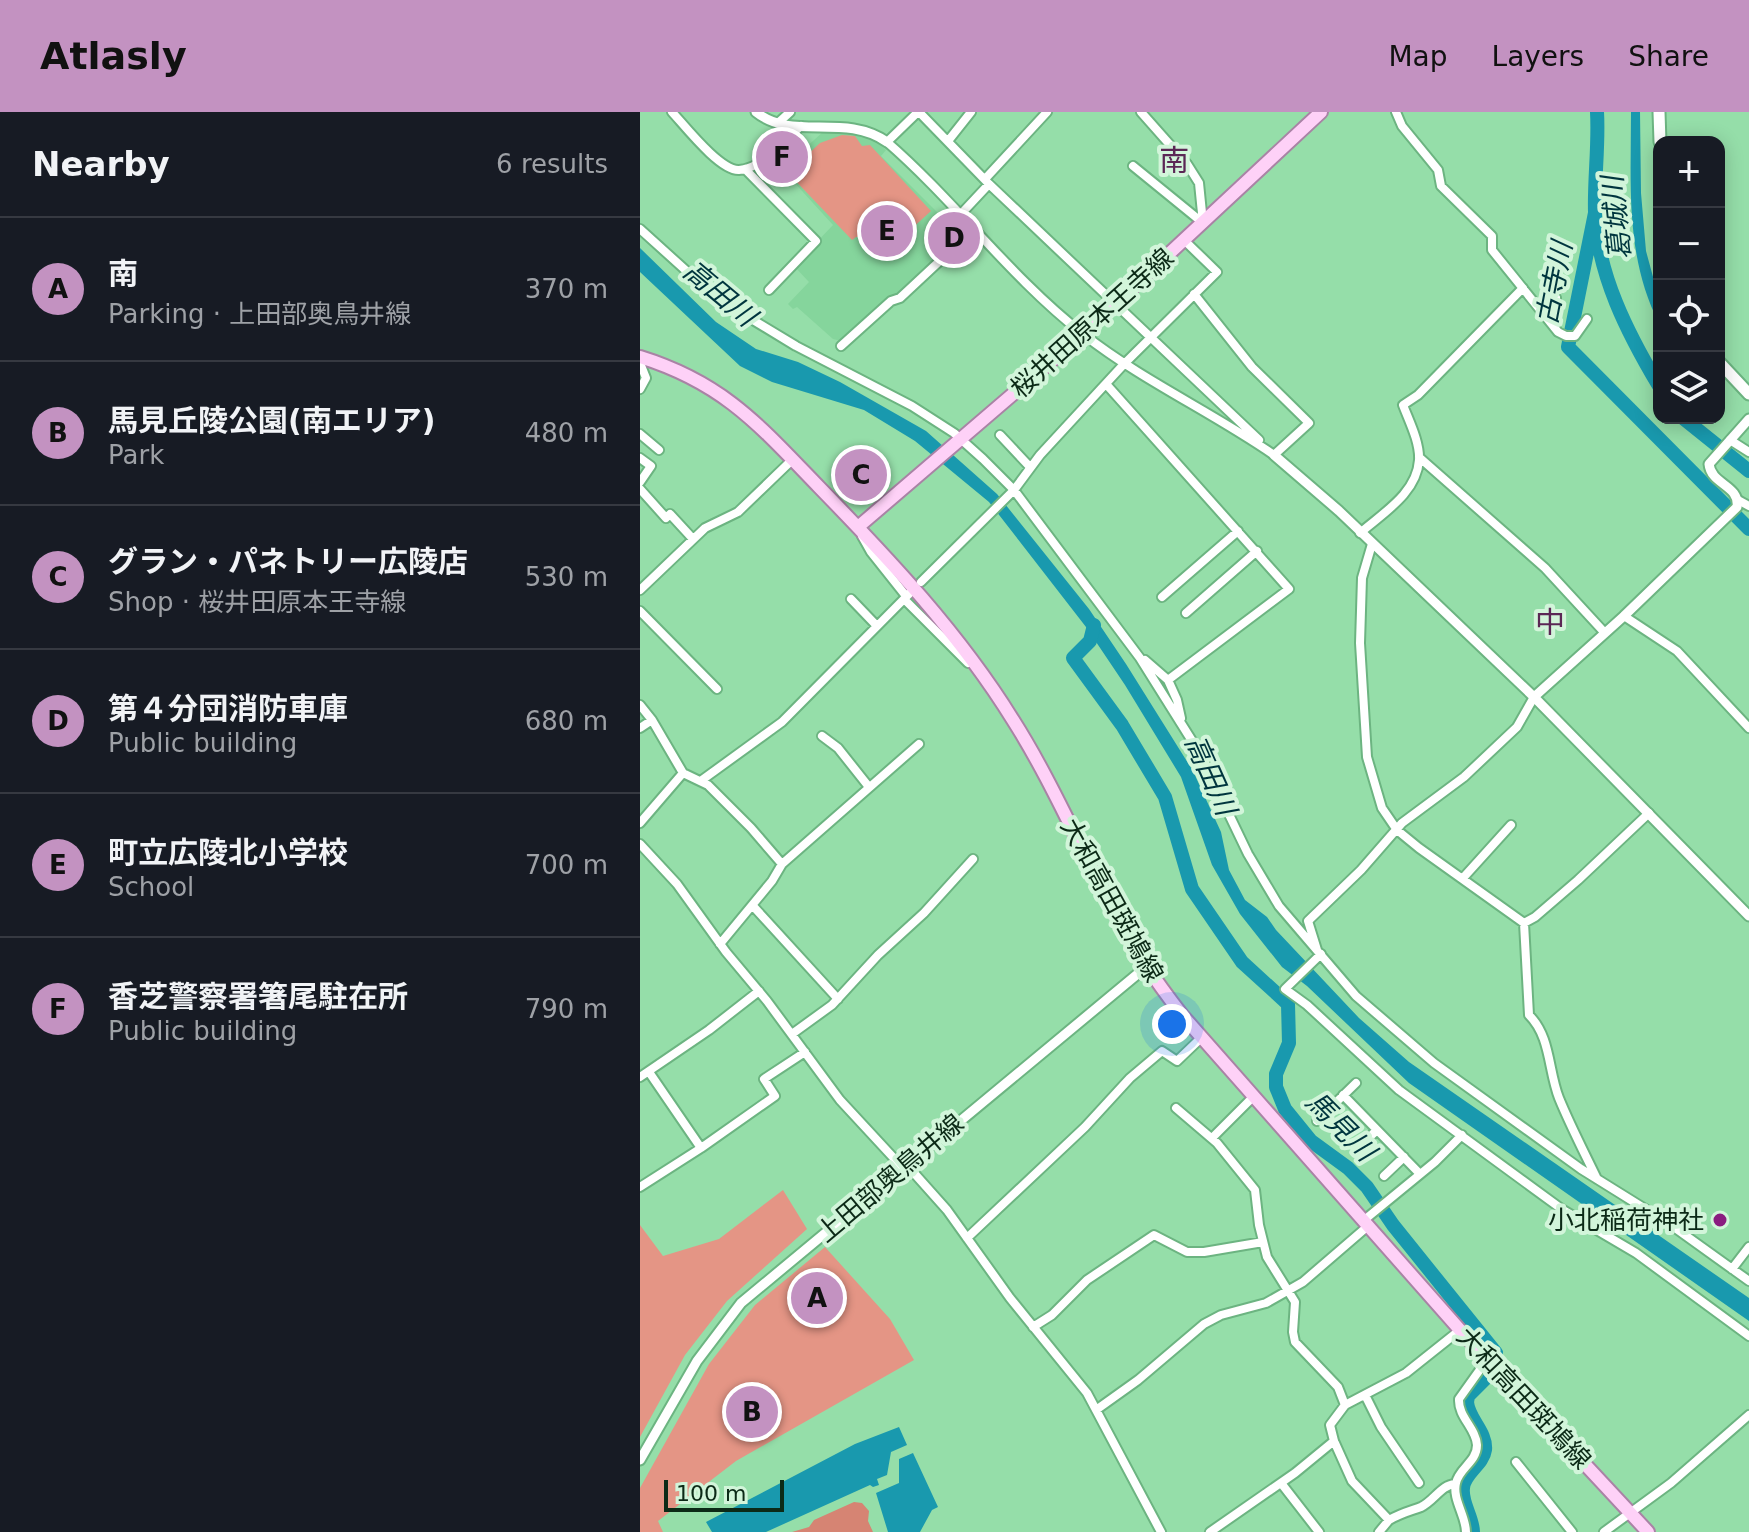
<!DOCTYPE html>
<html lang="en">
<head>
<meta charset="utf-8">
<style>
	:root { --surface:#171b24; --page:#242831; --text:#f1f3f6; --muted:#9ea1a6; --line:#363941; --accent:#c392c1 }
	body { margin:0; font-family:"DejaVu Sans","Noto Sans JP",sans-serif; background:var(--page); color:var(--text) }
	.controls { position:absolute; right:24px; top:24px; display:grid; overflow:hidden; border-radius:16px; box-shadow:0 4px 20px #0003 }
	.controls button { width:72px; height:72px; display:grid; place-items:center; padding:0; border:0; border-bottom:2px solid var(--line); background:var(--surface); color:var(--text); font:40px sans-serif }
	.scale { position:absolute; left:24px; bottom:20px; width:120px; box-sizing:border-box; padding-left:8px; border:4px solid #0c2a17; border-top:0; font-size:22px; line-height:28px; white-space:nowrap; color:#0c2a17; -webkit-text-stroke:6px #d2f5da; paint-order:stroke }
	.you { position:absolute; left:532px; top:912px; width:28px; height:28px; margin:-20px; border:6px solid #fff; border-radius:50%; background:#1a73e8; box-shadow:0 0 0 12px #1a73e833 }
	.badge { display:grid; place-items:center; width:52px; height:52px; border-radius:50%; background:var(--accent); color:#111; font-size:26px; font-weight:700 }
	.pin { position:absolute; translate:-50% -50%; border:4px solid #fff; box-shadow:0 2px 8px #0006 }
	.list { margin:0; padding:0; list-style:none }
	h2 { display:flex; justify-content:space-between; align-items:center; height:104px; margin:0; padding:0 32px; font-size:34px }
	h2 small { font-size:26px; font-weight:400; color:var(--muted) }
	.list li { display:grid; grid-template-columns:52px 1fr auto; gap:24px; align-items:center; box-sizing:border-box; height:144px; padding:0 32px; border-top:2px solid var(--line) }
	.list b { display:block; font-size:30px; white-space:nowrap }
	.list p { margin:0; font-size:26px; white-space:nowrap; color:var(--muted) }
	.list em { font-size:26px; font-style:normal; color:var(--muted) }
	.icon { flex:none; width:44px; height:44px; fill:none; stroke:currentColor; stroke-width:2; stroke-linecap:round; stroke-linejoin:round }
	.map { position:relative; flex:none; width:1109px; height:1420px; overflow:hidden }
	header { display:flex; align-items:center; gap:48px; box-sizing:border-box; height:112px; padding:0 40px; background:var(--accent); color:#111 }
	header strong { font-size:38px }
	nav { display:flex; gap:44px; margin-inline-start:auto; font-size:28px }
	main { display:flex }
	aside { flex:1; background:var(--surface) }
	.map>svg:first-child { display:block }
</style>
</head>
<body>
<header>
<strong>Atlasly</strong>
<nav><a>Map</a><a>Layers</a><a>Share</a></nav>
</header>
<main>
<aside>
<h2>Nearby<small>6 results</small></h2>
<ul class="list">
<li><span class="badge">A</span><div><b>南</b><p>Parking · 上田部奥鳥井線</p></div><em>370 m</em></li>
<li><span class="badge">B</span><div><b>馬見丘陵公園(南エリア)</b><p>Park</p></div><em>480 m</em></li>
<li><span class="badge">C</span><div><b>グラン・パネトリー広陵店</b><p>Shop · 桜井田原本王寺線</p></div><em>530 m</em></li>
<li><span class="badge">D</span><div><b>第４分団消防車庫</b><p>Public building</p></div><em>680 m</em></li>
<li><span class="badge">E</span><div><b>町立広陵北小学校</b><p>School</p></div><em>700 m</em></li>
<li><span class="badge">F</span><div><b>香芝警察署箸尾駐在所</b><p>Public building</p></div><em>790 m</em></li>
</ul>
</aside>
<div class="map">
<svg width="1109" height="1420" viewBox="0 0 1109 1420">
	<rect width="100%" height="100%" fill="#95dea9"/>
	<path fill="#85d59c" d="M184,19L207,20L236,28L246,38L241,44L311,114L301,124L310,135L260,181L250,184L201,229L193,227L157,195L153,197L148,192L169,170L154,154L193,113L142,57Z"/>
	<path fill="#e49585" d="M202,23L215,24L222,34L230,33L291,99L247,139L232,124L216,125L212,128L148,61L180,31Z
		M143,1078L167,1117L87,1189L45,1243L0,1325V1113L23,1144L79,1127Z
		M185,1135L250,1207L274,1248L96,1349L18,1409L23,1420H0V1376L69,1252L115,1193Z"/>
	<path fill="#d68473" d="M214,1390L222,1391L229,1399L228,1409L233,1420H152L169,1415L174,1408Z"/>
	<path fill="#1999ae" d="M991,0H1000L1001,81L1006,139L1019,187V211C985,145 991,72 991,0Z
		M0,136L76,210L116,237L158,250L200,270L286,319L357,382L449,497L486,552L553,659L581,720L589,758L605,788L627,805L636,818L719,906L769,950L1109,1186V1209L769,971L667,874L642,855L600,802L572,753L541,665L485,573L446,515L349,390L275,329L224,298L132,270L100,254L0,160Z
		M259,1315L267,1333L251,1340L247,1363L237,1367L239,1373L233,1375L230,1373L126,1420H72L66,1410L215,1332Z
		M273,1341L298,1395L292,1398L280,1420H248L236,1381L259,1371V1347Z"/>
	<g fill="none" stroke-linecap="round" stroke-linejoin="round">
		<path stroke="#1999ae" stroke-width="14" d="M957,0C959,33 954,67 955,100C957,162 988,222 1019,274
			M955,101L928,235L1109,417
			M1043,306L1109,359
			M454,513L450,529L433,546L482,613L525,685L552,777L602,850L648,892L649,931L636,962V975L645,997L671,1029L708,1056L727,1075L753,1113L856,1241L848,1264L828,1284L827,1290C828,1307 847,1320 845,1338C843,1353 824,1361 823,1376C821,1391 833,1405 833,1420"/>
		<g stroke="#6cb481" stroke-width="12">
			<path id="minor" d="M32,0C45,14 80,59 99,58C122,57 145,28 161,14
				M278,0L247,30C316,90 370,165 443,222C503,269 572,300 634,343
				M279,0L349,72L619,328
				M501,0L547,52L559,71L563,111
				M756,0L762,14L798,58L801,74L852,124V138L918,220L926,224H935L947,207
				M138,11L150,0
				M308,29L331,0
				M493,54L563,111
				M105,57L176,129L129,178
				M345,67L407,0
				M320,103L349,72
				M0,117L62,173L85,191L156,234L272,294L314,321L343,347L374,378L500,546L559,640L608,742L639,794L716,884L794,951L941,1057L1031,1113L1109,1169
				M554,182L612,255L669,311L634,343
				M911,211L916,186
				M201,234L251,189L260,186L334,117
				M0,251L6,266L0,277
				M466,272L649,477L528,568L537,588L541,606
				M0,322L19,338
				M360,323L390,355
				M1090,328L1109,340
				M0,346L11,354L0,370
				M780,346L905,456L964,520
				M0,377L26,406L30,402L53,427
				M1098,388L1109,394
				M720,421C743,401 777,381 779,348C780,330 769,309 763,293L778,283L883,176
				M222,424L231,440L266,484
				M732,432L722,466L720,531L727,645L742,696L757,718L779,736L884,811L889,903C911,925 908,958 919,986C930,1013 944,1040 957,1067
				M281,470L374,378L400,343L484,252L577,160L544,128
				M0,478L65,416L98,400L153,347
				M522,485L598,419
				M211,487L236,513
				M264,487L328,551
				M0,499L77,577
				M546,501L617,439
				M984,504L1037,539L1109,616
				M505,548L528,568
				M0,593L12,608L43,661L68,673L111,716L142,752
				M0,616L12,608
				M182,624L198,636L229,675
				M62,668L142,610L270,481
				M0,711L43,661
				M0,732L37,772L86,840L127,889L200,988L262,1055
				M823,766L871,713
				M113,794L198,887
				M884,811L895,805L938,768L1009,701
				M80,832L132,769L142,752L279,632
				M677,838L668,809L721,758L762,711L824,665L877,615L894,585
				M681,842L645,877L667,893L759,978L923,1098L996,1141L1109,1224
				M152,922L192,893L238,843L284,801L333,747
				M9,960L61,1036
				M0,965L69,918L119,879
				M703,983L780,1062
				M536,996L577,1031L615,1078L619,1113L627,1145L655,1190L653,1220L655,1230L698,1275L705,1293
				M677,1009L716,971
				M572,1026L614,984
				M717,1037L737,1018
				M266,1052L307,1098L370,1186L447,1281L521,1420
				M744,1064L764,1045
				M0,1075L61,1036L135,984L124,967L165,940
				M723,1109L795,1050L822,1023
				M327,1126L445,1015L490,966L522,939L537,949L561,926
				M1092,1157L1109,1135
				M393,1215L412,1203L447,1168L514,1123L547,1140H564L623,1130
				M725,1283L741,1315L779,1371
				M456,1298L498,1268L564,1212L581,1203L626,1191L663,1170L728,1114
				M876,1350L932,1420
				M641,1371L679,1420
				M749,1408C761,1401 770,1399 781,1395C794,1389 801,1373 815,1372
				M570,1420L655,1361L694,1329
				M739,1420L749,1408L712,1369L694,1329L690,1313L705,1293L766,1261L820,1218
				M826,1420C826,1404 812,1387 816,1371C819,1356 837,1350 837,1333C836,1316 818,1305 819,1287L839,1259L845,1245
				M964,1420L1031,1371L1109,1303"/>
		</g>
		<g stroke="#6cb481" stroke-width="13">
			<path id="tertiary" d="M116,0C153,30 204,0 247,30
				M634,343L699,399L894,585L1109,804
				M894,585L984,504L1097,395C1100,373 1071,373 1069,352L1109,307
				M0,1348L57,1249L101,1191L506,855"/>
		</g>
		<g stroke="#6cb481" stroke-width="15">
			<path id="secondary" d="M1019,0L1020,30
				M1079,250L1109,282"/>
		</g>
		<g stroke="#a983a5" stroke-width="16">
			<path id="primary" d="M0,245C84,271 120,314 179,375C250,448 319,521 373,608C413,671 442,741 478,807C496,841 518,872 542,903L820,1218L1008,1420
				M218,415L443,222L681,0"/>
		</g>
		<use href="#minor" stroke="#fff" stroke-width="8"/>
		<use href="#tertiary" stroke="#fff" stroke-width="9"/>
		<use href="#secondary" stroke="#fff" stroke-width="11"/>
		<use href="#primary" stroke="#fed1f7" stroke-width="12"/>
	</g>
	<circle fill="#8a1c80" stroke="#d2f5da" stroke-width="3" cx="1080" cy="1108" r="8"/>
	<g text-anchor="middle" stroke-width="8" stroke-linejoin="round" paint-order="stroke">
		<g font-size="26" fill="#0c2a17" stroke="#d2f5da">
			<text transform="translate(452 211) rotate(-42)" y="9">桜井田原本王寺線</text>
			<text transform="translate(472 788) rotate(61)" y="9">大和高田斑鳩線</text>
			<text transform="translate(250 1066) rotate(-40)" y="9">上田部奥鳥井線</text>
			<text transform="translate(884 1286) rotate(47)" y="9">大和高田斑鳩線</text>
		</g>
		<g font-size="26" fill="#0c2a17" stroke="#d2f5da" text-anchor="end">
			<text x="1064" y="1117">小北稲荷神社</text>
		</g>
		<g font-size="28" font-style="italic" fill="#00353e" stroke="#d2f5da">
			<text transform="translate(976 106) rotate(-96)" y="10">葛城川</text>
			<text transform="translate(914 171) rotate(-79)" y="10">古寺川</text>
			<text transform="translate(80 181) rotate(40)" y="10">高田川</text>
			<text transform="translate(571 663) rotate(66)" y="10">高田川</text>
			<text transform="translate(701 1014) rotate(45)" y="10">馬見川</text>
		</g>
		<g font-size="30" fill="#5b2755" stroke="#d2f5da">
			<text x="534" y="59">南</text>
			<text x="910" y="521">中</text>
		</g>
	</g>
</svg>
<div class="controls">
<button>+</button>
<button>−</button>
<button><svg class="icon" aria-label="locate" viewBox="0 0 24 24"><circle cx="12" cy="12" r="6"/><path d="M12 2v4M12 18v4M2 12h4M18 12h4"/></svg></button>
<button><svg class="icon" aria-label="layers" viewBox="0 0 24 24"><path d="M12 4l9 5-9 5-9-5zM3 14l9 5 9-5"/></svg></button>
</div>
<div class="scale">100 m</div>
<div class="you"></div>
<div class="pin badge" style="left:177px;top:1186px">A</div>
<div class="pin badge" style="left:112px;top:1300px">B</div>
<div class="pin badge" style="left:221px;top:363px">C</div>
<div class="pin badge" style="left:314px;top:126px">D</div>
<div class="pin badge" style="left:247px;top:119px">E</div>
<div class="pin badge" style="left:142px;top:45px">F</div>
</div>
</main>
</body>
</html>
